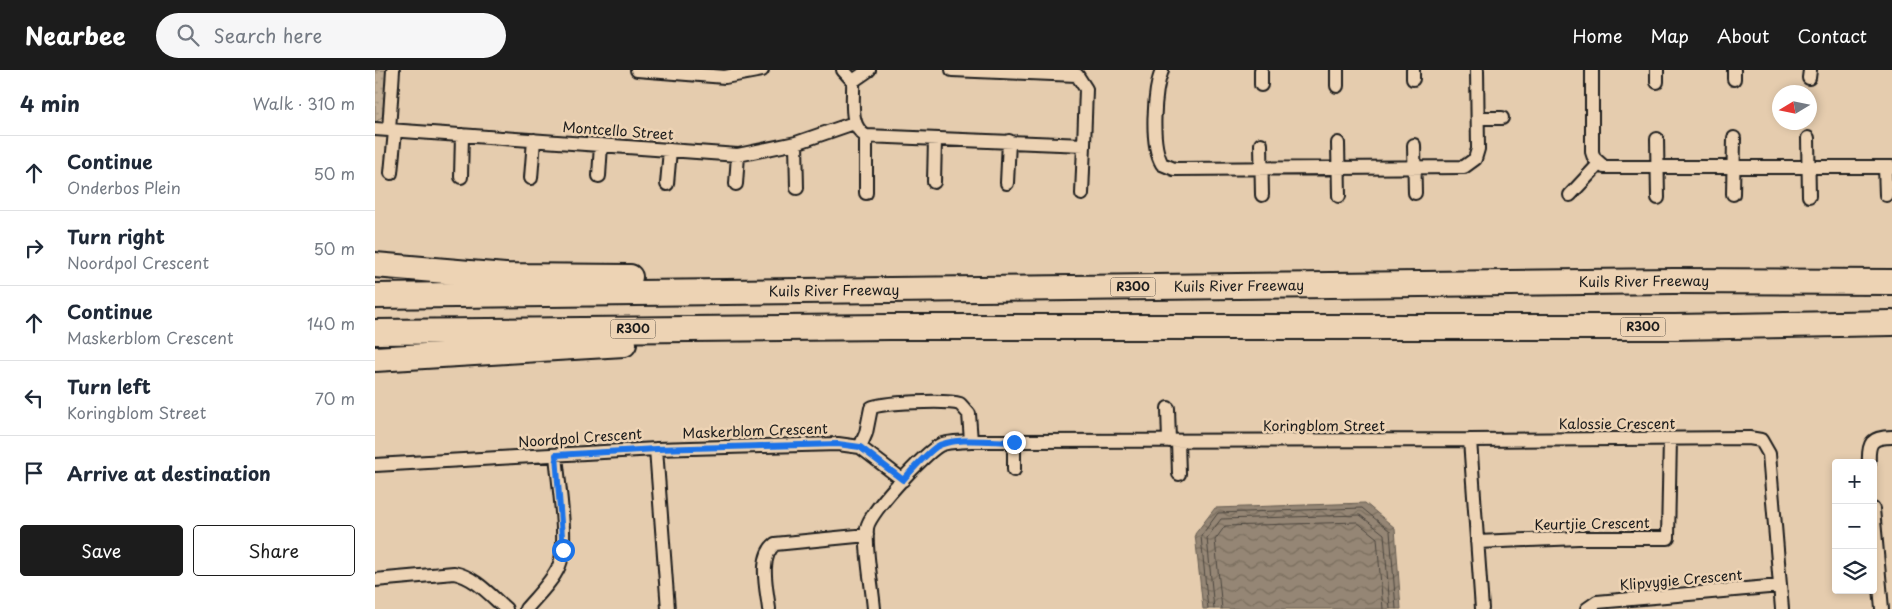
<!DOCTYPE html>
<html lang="en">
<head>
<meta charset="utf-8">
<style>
	:root { --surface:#fff; --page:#f6f6f7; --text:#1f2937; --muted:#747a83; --line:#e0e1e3; --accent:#1c1c1c }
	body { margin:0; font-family:"Playpen Sans",sans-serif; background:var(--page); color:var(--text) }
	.controls { position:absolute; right:15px; bottom:15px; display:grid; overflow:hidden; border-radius:5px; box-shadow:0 2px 8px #0003 }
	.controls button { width:45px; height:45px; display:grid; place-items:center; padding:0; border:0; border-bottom:1px solid var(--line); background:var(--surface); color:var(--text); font:25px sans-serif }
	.compass { position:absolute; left:1397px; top:15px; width:45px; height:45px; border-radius:50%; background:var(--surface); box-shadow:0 2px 8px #0003; rotate:260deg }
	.stop { position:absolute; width:15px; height:15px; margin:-11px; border:4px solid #1a73e8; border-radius:50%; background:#fff }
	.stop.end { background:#1a73e8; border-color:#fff; box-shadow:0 1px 5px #0008 }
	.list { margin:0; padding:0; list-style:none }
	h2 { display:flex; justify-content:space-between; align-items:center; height:65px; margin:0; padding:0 20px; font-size:21px }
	h2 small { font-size:16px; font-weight:400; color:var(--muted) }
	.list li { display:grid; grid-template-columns:32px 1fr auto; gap:15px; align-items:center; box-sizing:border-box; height:75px; padding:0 20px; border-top:1px solid var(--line) }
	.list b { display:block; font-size:19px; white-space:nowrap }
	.list p { margin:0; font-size:16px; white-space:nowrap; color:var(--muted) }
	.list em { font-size:16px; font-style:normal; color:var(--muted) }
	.actions { display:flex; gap:10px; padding:15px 20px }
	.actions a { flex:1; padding:11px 0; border:1px solid var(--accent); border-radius:5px; text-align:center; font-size:18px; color:var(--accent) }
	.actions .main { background:var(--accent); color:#fff }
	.icon { flex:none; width:28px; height:28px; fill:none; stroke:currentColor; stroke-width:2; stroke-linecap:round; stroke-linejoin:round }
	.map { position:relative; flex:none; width:1517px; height:539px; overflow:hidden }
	header { display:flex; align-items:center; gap:30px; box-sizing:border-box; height:70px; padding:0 25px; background:var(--accent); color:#fff }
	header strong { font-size:24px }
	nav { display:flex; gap:28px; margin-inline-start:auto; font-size:18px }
	.search { width:350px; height:45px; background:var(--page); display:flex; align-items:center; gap:12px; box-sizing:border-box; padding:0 18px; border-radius:28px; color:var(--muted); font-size:19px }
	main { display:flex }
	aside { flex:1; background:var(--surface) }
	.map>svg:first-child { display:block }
</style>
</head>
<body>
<header>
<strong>Nearbee</strong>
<div class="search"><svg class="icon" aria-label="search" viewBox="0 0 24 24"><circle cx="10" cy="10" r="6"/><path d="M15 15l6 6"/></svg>Search here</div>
<nav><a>Home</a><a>Map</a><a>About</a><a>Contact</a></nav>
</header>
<main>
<aside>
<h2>4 min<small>Walk · 310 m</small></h2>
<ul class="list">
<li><svg class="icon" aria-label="ahead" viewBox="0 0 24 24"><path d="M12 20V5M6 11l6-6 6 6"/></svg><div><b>Continue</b><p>Onderbos Plein</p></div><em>50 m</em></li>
<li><svg class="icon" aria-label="right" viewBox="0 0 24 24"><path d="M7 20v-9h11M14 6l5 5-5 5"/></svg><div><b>Turn right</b><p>Noordpol Crescent</p></div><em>50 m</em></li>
<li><svg class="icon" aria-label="ahead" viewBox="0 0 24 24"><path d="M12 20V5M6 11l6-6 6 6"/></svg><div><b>Continue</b><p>Maskerblom Crescent</p></div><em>140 m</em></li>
<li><svg class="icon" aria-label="left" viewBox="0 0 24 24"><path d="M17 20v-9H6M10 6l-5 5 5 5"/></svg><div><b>Turn left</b><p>Koringblom Street</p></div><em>70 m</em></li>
<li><svg class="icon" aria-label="arrive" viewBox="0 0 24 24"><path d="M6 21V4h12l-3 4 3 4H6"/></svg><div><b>Arrive at destination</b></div></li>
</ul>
<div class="actions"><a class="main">Save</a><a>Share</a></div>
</aside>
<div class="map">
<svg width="1517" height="539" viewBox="0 0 1517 539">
	<defs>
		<pattern id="park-dots" width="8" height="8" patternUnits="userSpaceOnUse" patternTransform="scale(1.25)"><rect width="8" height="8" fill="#c3af96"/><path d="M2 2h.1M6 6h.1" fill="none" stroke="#a79681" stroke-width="1.8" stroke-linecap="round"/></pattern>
		<pattern id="water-waves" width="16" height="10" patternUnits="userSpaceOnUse" patternTransform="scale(1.25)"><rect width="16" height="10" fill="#958674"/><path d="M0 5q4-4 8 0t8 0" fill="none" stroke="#796d5e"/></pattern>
	</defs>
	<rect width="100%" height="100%" fill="#e5ccae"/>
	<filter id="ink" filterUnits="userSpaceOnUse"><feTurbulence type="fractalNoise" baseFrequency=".02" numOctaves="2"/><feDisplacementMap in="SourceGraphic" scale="10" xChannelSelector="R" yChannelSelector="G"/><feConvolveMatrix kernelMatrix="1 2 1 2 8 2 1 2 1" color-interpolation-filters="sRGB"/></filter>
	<g filter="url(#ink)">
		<path fill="url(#park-dots)" stroke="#706659" d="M0,0H11L12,2L9,45L0,53Z"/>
		<path fill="url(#water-waves)" stroke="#655c51" d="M990,433L1020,458L1026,539H828L820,464L840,438Z"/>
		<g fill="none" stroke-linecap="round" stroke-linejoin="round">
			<path stroke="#4c463f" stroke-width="1" d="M833,539L826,466L843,443L987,438L1015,461L1021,539
				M839,539L832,468L846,449L985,445L1009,464L1015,539
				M847,539L840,470L850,456L982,452L1002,468L1008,539"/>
			<g stroke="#1c1c1c" stroke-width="16">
				<path id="street" d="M262,0L350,7L387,0
					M468,0L478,11L494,0
					M787,0C779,21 775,74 787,94L799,99L1089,97L1100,89L1103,79L1102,0
					M886,0V15
					M962,0V16
					M1038,0V9
					M1217,0V82L1219,88L1229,97H1517
					M1282,0V12
					M1359,0V9
					M1434,8L1435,0
					M478,11C479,29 473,56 491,66L709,75L711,19L702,5L577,0
					M1103,48H1127
					M0,59L363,85L421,73L479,53
					M14,60L18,0
					M1433,68L1434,126
					M1282,69L1283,128
					M421,73L422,118
					M963,73L964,126
					M886,74L887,125
					M1039,75L1040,123
					M1510,97L1511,125
					M16,103L20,61
					M224,106L226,75
					M86,107L87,65
					M156,108L159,70
					M559,112L560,69
					M632,113L634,71
					M292,114L295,80
					M361,114L363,85
					M491,123V66
					M707,124L709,75
					M1358,124L1359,68
					M1195,125L1224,94
					M793,338L794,371
					M803,371L804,404
					M485,377L491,363L496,338C506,332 573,330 585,334L594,344L596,371
					M281,379L293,539
					M1494,393C1493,373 1496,367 1517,367
					M0,395L281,379L463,374L485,377L528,410
					M639,400V372
					M1498,439L1507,539
					M1102,472L1204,468H1293L1295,369
					M0,510L79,503C100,507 115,525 131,539
					M151,539C162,526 177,512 184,496C194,474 183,411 181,385
					M394,539C392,520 383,487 400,474L492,465
					M499,539C497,514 490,482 492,458C494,442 550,383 565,375C574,371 586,372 596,371L1095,370
					M1107,539L1095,370L1374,368L1386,370L1394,384L1407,539
					M1212,539L1222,532L1405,516"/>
			</g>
			<g stroke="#1c1c1c" stroke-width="28">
				<g id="highway">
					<path d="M0,195L130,206L255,207"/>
					<path id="s1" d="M0,226L1299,211L1517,212"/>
					<path d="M0,262L515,257H1300L1517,253"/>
					<path d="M0,289L249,274"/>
				</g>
			</g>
			<use href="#street" stroke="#edd3b4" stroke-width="12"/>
			<use href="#highway" stroke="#edd3b4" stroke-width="24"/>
		</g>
	</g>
	<g fill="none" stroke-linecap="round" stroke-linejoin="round" filter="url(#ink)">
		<path stroke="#1a73e8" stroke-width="6" d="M188,480L181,385L281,379L463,374L485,377L528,410C538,399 549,386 561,377C579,366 618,372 639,372"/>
	</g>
	<g text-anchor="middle" stroke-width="5" stroke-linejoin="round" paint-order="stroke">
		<g fill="#edd3b4" stroke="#5b534a" stroke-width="1">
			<rect x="735.5" y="207.5" width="45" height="19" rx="4"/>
			<rect x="1245.5" y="247.5" width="45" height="19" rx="4"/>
			<rect x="235.5" y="249.5" width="45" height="19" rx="4"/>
		</g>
		<g font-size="12" font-weight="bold" fill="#1c1c1c">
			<text x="758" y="221">R300</text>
			<text x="1268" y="261">R300</text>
			<text x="258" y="263">R300</text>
		</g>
		<g font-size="14" fill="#1c1c1c" stroke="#edd3b4">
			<text transform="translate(243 61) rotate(4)" y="5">Montcello Street</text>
			<text dy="5" stroke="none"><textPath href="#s1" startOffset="1269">Kuils River Freeway</textPath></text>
			<text dy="5" stroke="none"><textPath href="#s1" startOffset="864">Kuils River Freeway</textPath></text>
			<text dy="5" stroke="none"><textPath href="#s1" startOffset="459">Kuils River Freeway</textPath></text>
			<text x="1242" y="359">Kalossie Crescent</text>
			<text x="949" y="361">Koringblom Street</text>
			<text transform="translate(380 361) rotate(-2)" y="5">Maskerblom Crescent</text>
			<text transform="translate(205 368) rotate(-4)" y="5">Noordpol Crescent</text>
			<text transform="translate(1217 454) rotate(-1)" y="5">Keurtjie Crescent</text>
			<text transform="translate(1306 510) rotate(-5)" y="5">Klipvygie Crescent</text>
		</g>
	</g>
</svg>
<div class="controls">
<button>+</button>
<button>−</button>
<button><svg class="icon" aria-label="layers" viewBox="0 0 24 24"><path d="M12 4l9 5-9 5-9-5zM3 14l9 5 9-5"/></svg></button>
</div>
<svg class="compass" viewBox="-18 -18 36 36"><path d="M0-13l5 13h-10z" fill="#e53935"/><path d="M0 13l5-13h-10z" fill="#747a83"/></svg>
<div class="stop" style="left:188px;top:480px"></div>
<div class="stop end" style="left:639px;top:372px"></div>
</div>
</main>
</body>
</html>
